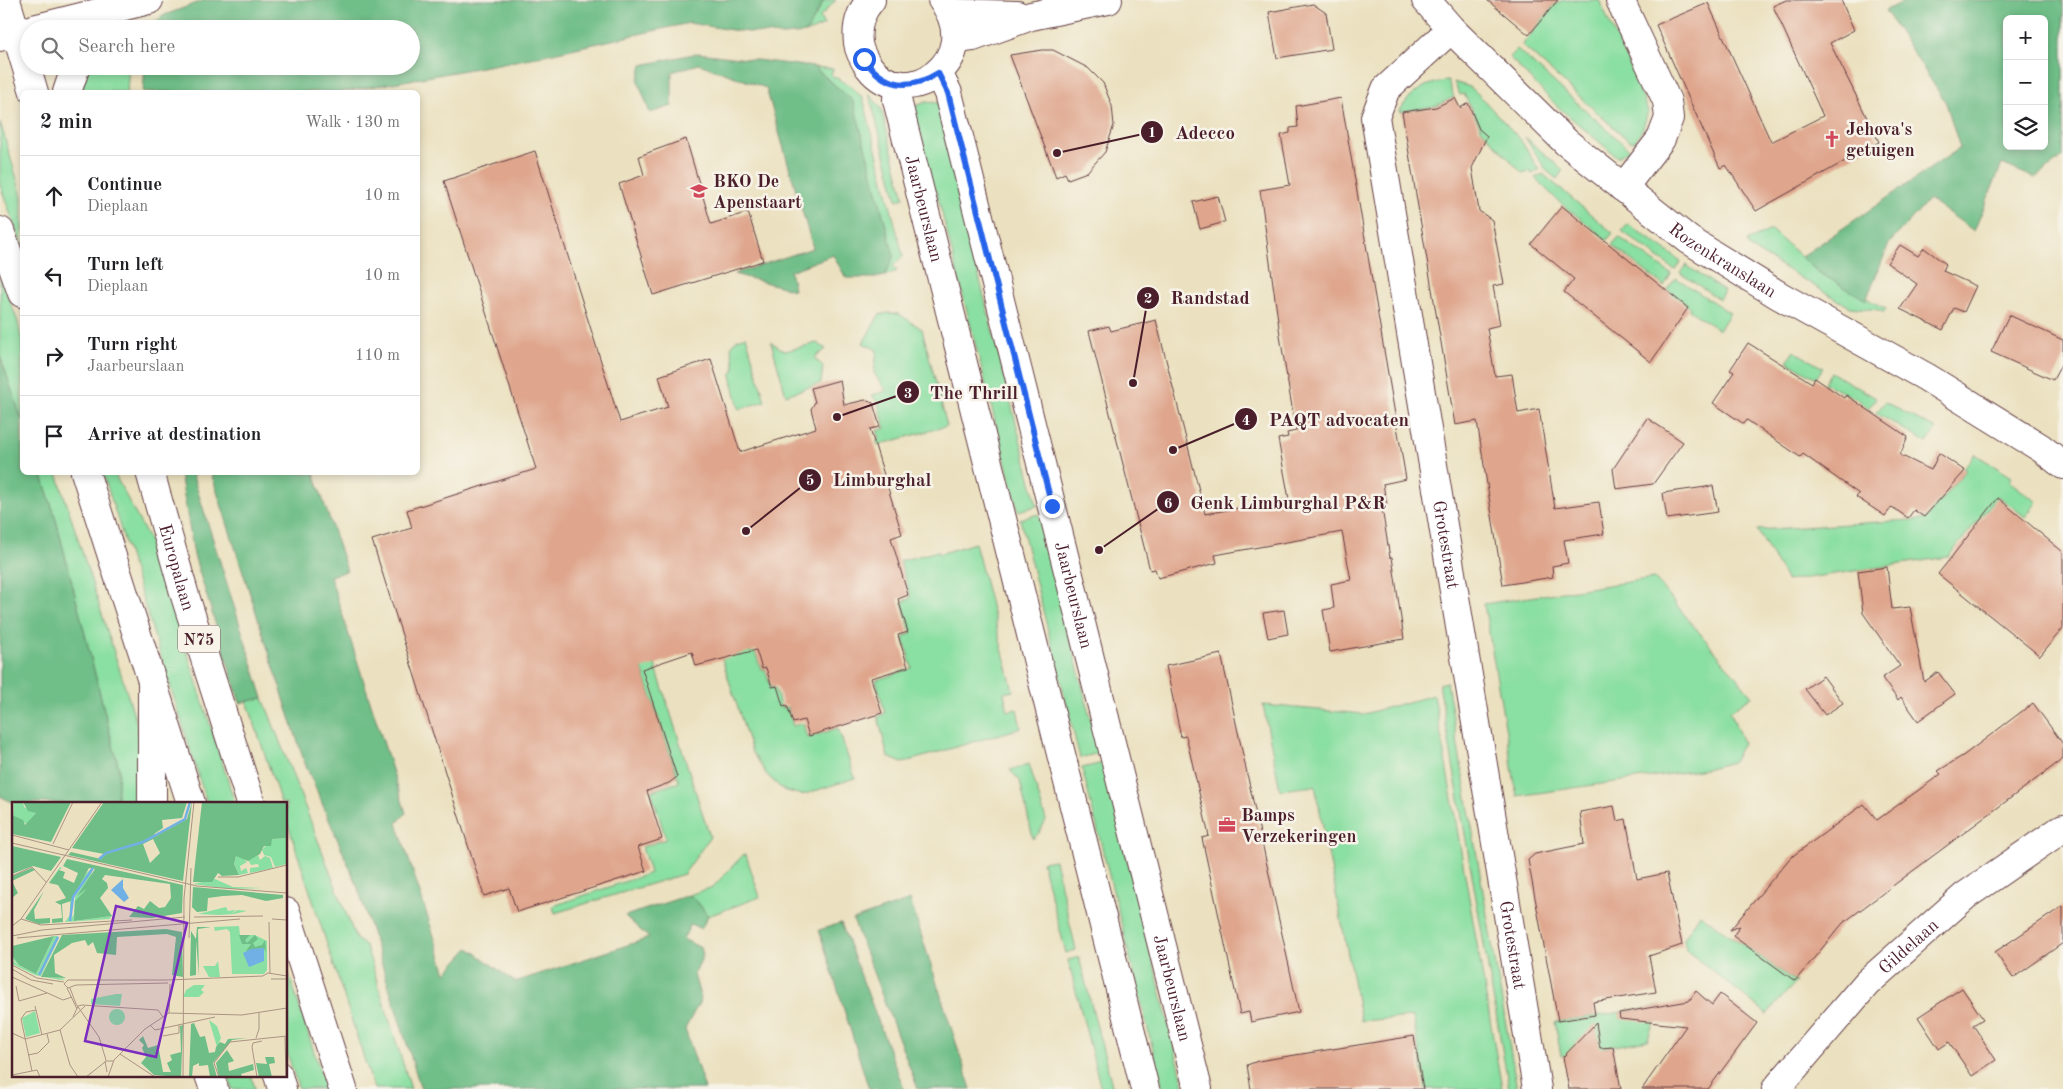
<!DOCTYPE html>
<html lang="en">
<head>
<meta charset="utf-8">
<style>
	:root { --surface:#fff; --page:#f6f6f6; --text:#202124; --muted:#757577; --line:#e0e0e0 }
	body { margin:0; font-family:"Old Standard TT",serif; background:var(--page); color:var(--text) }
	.controls { position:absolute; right:15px; top:15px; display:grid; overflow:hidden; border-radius:8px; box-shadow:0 2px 8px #0003 }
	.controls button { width:45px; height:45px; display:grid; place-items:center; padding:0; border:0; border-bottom:1px solid var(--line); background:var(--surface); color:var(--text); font:25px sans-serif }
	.stop { position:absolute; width:15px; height:15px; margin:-11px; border:4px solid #2563eb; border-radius:50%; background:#fff }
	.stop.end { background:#2563eb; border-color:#fff; box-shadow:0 1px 5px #0008 }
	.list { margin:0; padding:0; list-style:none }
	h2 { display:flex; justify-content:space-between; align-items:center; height:65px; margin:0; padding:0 20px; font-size:21px }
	h2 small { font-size:16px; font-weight:400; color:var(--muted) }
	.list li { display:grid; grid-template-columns:32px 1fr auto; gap:15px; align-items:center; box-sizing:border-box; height:80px; padding:0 20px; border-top:1px solid var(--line) }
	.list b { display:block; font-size:19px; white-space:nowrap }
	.list p { margin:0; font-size:16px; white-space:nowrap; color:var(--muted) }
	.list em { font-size:16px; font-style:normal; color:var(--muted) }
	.icon { flex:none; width:28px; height:28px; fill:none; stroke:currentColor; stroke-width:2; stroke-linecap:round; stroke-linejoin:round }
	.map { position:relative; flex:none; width:2063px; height:1089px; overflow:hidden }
	.search { position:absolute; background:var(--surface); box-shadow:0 2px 8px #0003; left:20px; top:20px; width:400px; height:55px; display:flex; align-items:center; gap:12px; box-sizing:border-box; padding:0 18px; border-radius:28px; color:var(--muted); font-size:19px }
	.panel { position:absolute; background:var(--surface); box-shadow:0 2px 8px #0003; left:20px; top:90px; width:400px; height:385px; border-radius:8px }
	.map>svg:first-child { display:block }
</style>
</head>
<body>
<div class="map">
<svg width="2063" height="1089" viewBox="0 0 2063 1089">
	<rect width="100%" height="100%" fill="#f7f3e8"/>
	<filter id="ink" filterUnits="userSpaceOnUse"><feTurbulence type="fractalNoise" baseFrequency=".02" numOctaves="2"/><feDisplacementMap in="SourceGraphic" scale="10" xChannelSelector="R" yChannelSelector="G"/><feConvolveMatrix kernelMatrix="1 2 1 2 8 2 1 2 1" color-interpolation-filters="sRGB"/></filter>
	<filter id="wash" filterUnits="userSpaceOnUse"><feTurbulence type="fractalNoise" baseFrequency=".0096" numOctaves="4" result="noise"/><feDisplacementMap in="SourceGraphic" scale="20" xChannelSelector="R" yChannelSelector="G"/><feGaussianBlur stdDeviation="1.12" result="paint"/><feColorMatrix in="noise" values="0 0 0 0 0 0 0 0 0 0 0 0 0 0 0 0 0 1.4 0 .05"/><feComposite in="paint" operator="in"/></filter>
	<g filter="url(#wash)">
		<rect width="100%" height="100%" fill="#ebe1c0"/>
		<path fill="#8adfa2" stroke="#6a7f66" d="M824,0H836L820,17L824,25L806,33Z
			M1563,0H1599L1631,69L1648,111L1643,128L1635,141H1629L1522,45L1554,5Z
			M1517,49L1630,150L1617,157L1557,106L1509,57Z
			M88,66H129L127,92H81Z
			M814,67L833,69L831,75L849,85L863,98L903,256L893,266L897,271L885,276L893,256L853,101Z
			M1448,81L1454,97L1436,106L1399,112C1411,92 1424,83 1448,81Z
			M1454,82L1470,87L1476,92L1520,139L1539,170L1532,174L1530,171L1522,173L1482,130L1464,94L1460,95Z
			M869,94L881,108L904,198L897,200Z
			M926,102L940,103L964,183L956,186L1037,506L1018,511L936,190L929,192L910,116L913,107Z
			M0,122L22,196V246L0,185Z
			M1525,137L1563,170L1557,179L1547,171Z
			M1543,174L1613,233L1607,240L1558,201L1535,178Z
			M1628,224L1681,261L1675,270L1622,231Z
			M1771,230L1818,272L1886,309L1884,313L1879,310L1850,307L1749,247L1747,241Z
			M1619,237L1671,274L1664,286L1612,245Z
			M1686,265L1724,291L1719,299L1680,273Z
			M0,275L18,322L22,342V420L0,356Z
			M1676,278L1730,313L1719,330L1689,310L1690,307L1667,289Z
			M888,313L899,314L922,329L947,426L878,445L877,441L880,438L877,431L885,428L878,403L872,395L886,391L874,373L877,350L863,343L879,315Z
			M746,336L765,401L739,409L731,375L735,369L731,347L737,339Z
			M771,342L785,351L817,343L826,349L814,358L823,366L821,383L786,395Z
			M1794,351L1823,368L1816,378L1787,361Z
			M1831,372L1876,398L1868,409L1859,400L1824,383Z
			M1885,402L1936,429L1927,443L1876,413Z
			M1975,454L2012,477L2009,481L2037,502L2025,517L1998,496L1948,557L1787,581L1757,530L1925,519L1966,470L1963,468Z
			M41,473H57L136,721L141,750L136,803H117L119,769L55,516Z
			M103,473H114L155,551L235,803H207Z
			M1039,514L1099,753L1080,758L1020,519Z
			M975,543L1013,691L1004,693L1008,711L1017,709L1021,728L902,763L888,757L878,717L885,713L876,680L912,668L903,637L911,633L902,602L911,598L900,561L938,551L939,554Z
			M1654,578L1752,696L1730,711L1743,743L1733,762L1706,769L1517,796L1484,604Z
			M713,631L745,634L751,653L755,652L761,669H765L771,688H775L781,708L787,707L793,726L803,723L807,738L838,728L855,778L802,795L783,790L767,775L752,752Z
			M651,652L710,837L684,874L555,913L553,906L650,873L642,847L666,839L651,791L679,782L638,656Z
			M1447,682L1517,1089H1509L1439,684Z
			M1434,695L1502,1089H1426L1413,1017L1361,1021L1315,786L1280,790L1263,705L1364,714Z
			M263,698L356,939L366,946L411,1089H374L286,818V803H281L247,701Z
			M1103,763L1185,1089H1163L1082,768Z
			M1029,764L1046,820L1039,833L1033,839L1020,781L1010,770Z
			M743,855H746L760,897L708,916L696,900L689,895L713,887Z
			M1055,860L1076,950L1066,953L1042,862Z
			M1700,914L1796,982L1767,1014L1686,950L1684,939Z
			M1079,957L1113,1089H1101L1068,960Z
			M286,965L326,1089H299L286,1050Z
			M1661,1006L1647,1040L1561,1056L1555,1022Z
			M228,1075H251L255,1089H232Z"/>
		<path fill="#6fbe88" stroke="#5c6e5a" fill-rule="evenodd" d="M205,0H824L806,33L783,35L738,31L689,23L526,59L343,92H143L145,66H411V29H150L162,16Z
			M1909,0H2063V157L2035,178L2002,164L1974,231L1929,199L1889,244L1866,300L1818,272L1801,257L1960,148L1946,103L1885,10ZM2007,19H2044V146H2007Z
			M698,53L814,67L853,101L894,256L885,276L875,278H846L833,255L790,271L794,290L734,274L813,248L766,88L699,64L672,72V106L650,113L638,81L642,65Z
			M0,356L22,420V472L41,473L55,516L119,769L117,803H14L0,796Z
			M180,473H192L263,698L240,703L194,555Z
			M211,473H314L347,571L330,576L406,813L397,823L446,973L469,948L515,982L649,938L625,916L689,895L696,900L708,916L701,929L691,924L683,939L701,948L703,955L694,975L701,999L685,1029L705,1089H421L357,885L304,761Z
			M910,900L971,1089H918L853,920Z
			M841,923L904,1089H869L819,930Z"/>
		<g id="blocks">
			<path fill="#dfa68d" d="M1487,0H1558L1529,35Z
				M1786,0H1841L1854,30L1830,43L1879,142L1756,211L1726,165L1720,168L1656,25L1708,3L1771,142L1823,116L1773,6Z
				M1313,4L1326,13L1332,49L1277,58L1269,12Z
				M1042,50H1053L1088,68L1103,83L1112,106L1114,125L1105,152L1087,172L1068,179L1065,173L1056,177L1010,55Z
				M1341,98L1406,479L1383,484L1387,506L1382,508L1390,558L1392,557L1404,639L1330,652L1323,610L1334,608L1331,584L1351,580L1342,532L1215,555L1217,563L1158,578L1155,569L1150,570L1089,331L1109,326L1111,331L1156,320L1205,514L1289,499L1278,439L1288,437L1287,433L1296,431L1281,342L1260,190L1290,185L1281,135L1290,133V128L1298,127L1296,106Z
				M1455,98L1460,108L1468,103L1479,129L1487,136L1472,168L1479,211L1492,220L1504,284L1493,286L1500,325L1487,328L1495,376L1512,374L1518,413L1539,409L1555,508L1599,502L1604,534L1564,540L1568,563L1552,566L1553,577L1503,585L1477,421L1455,425L1402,112L1436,107Z
				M686,139L711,224L748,212L763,261L653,295L619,184L644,175L639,156Z
				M535,151L620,422L668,407L659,376L711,359L740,452L816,428L811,409L815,402L811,388L840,380L844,405L865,400L873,403L880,427L870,429L902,534L891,538L908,595L898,599L908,632L898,635L908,667L871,678L882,713L809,736L804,720L793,723L787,705L783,706L777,686L772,687L766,668L762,669L756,650L696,666L692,652L642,669L677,777L669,783L647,791L662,839L638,847L646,871L517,912L509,888L484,896L372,540L412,528L407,510L536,469L444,181Z
				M1218,196L1225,222L1200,229L1193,202Z
				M1562,206L1688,308L1651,362L1564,292L1574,279L1531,244Z
				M1900,245L1918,256L1924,248L1946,264L1943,271L1976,286L1964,312L1954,308L1943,330L1900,309L1917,284L1887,263Z
				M2009,315L2063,340V361L2053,380L1991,352Z
				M1748,343L1812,383L1815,378L1844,398L1846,395L1908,437L1900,455L1931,470L1939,453L1965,471L1924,517L1914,510L1908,518L1892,507L1885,516L1856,497L1859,494L1803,454L1800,457L1747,420L1744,424L1713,403L1734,372L1730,370Z
				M1647,418L1683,442L1653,484L1616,489L1613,469Z
				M1713,486L1718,512L1667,519L1663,493Z
				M1998,498L2063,552V628L2040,656L1938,574Z
				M1887,567L1892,609L1910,607L1924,682L1938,672L1955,694L1918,721L1901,697L1898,700L1882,678L1900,666L1863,613L1858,571Z
				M1284,610L1288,634L1268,638L1263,613Z
				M1221,654L1299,1012L1251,1022L1249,1012L1240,1014L1202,838L1209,836L1186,736L1181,737L1166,666Z
				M1823,676L1843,703L1825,715L1805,689Z
				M2033,703L2063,744V759L1843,923L1795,981L1733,936L1740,926L1730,930L1790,858L1864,804L1877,820L1941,774L1938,771L1964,755Z
				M1614,806L1617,821L1626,819L1637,879L1667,873L1682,945L1649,956L1656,992L1593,1002L1595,1015L1558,1021L1528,860L1535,854L1584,844L1580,812Z
				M2063,906V943L2013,978L1995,952Z
				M1962,988L1983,1019L1973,1025L1996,1060L1972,1076L1949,1042L1939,1049L1918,1017Z
				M1696,991L1712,1005L1720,994L1757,1023L1708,1089H1642L1686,1026L1620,1019L1619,1013L1689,1001Z
				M1596,1023L1600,1048L1613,1047L1621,1089H1569L1563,1057Z
				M1414,1036L1423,1089H1251L1247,1065L1258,1061Z"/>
		</g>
	</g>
	<g filter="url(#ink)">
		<use href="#blocks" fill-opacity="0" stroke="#623c41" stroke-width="1"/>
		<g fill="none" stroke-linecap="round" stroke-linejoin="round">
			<g stroke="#623c41" stroke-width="30">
				<g id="street">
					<path id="s1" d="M1426,0L1451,29L1566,142L1689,240L1780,296L1926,377L2041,448L2063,465"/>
					<path d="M1620,0L1667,101L1669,118L1661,139L1623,188"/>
					<path d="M952,13L1017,15"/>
					<path id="s2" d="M1451,29L1386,89L1375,117L1537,1089"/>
					<path d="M956,39L973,37L1031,16L1108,0"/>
					<path d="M152,803V685"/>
					<path d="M209,1075L214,1089"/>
				</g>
			</g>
			<g stroke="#623c41" stroke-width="30">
				<g id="secondary">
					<path d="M871,0C860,12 856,27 858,43C859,52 864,60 869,67C906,115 987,59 942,0"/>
					<path id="s3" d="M938,73L948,93L1198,1089"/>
					<path id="s4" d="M898,84L897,100L1145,1089"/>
					<path id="s5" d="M1776,1089L1867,983L1965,896L2063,828"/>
				</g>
			</g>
			<g stroke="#623c41" stroke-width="30">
				<g id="primary">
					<path d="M6,0L34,92"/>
					<path d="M0,231L22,293"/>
					<path d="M85,472L191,803"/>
					<path id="s6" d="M150,472L185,596L251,803"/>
					<path d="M286,912L343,1089"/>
					<path d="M278,1075L282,1089"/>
				</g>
			</g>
			<g stroke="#623c41" stroke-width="30">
				<path id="highway" d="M33,29L149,0
					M0,37L29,30
					M67,92L76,66"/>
			</g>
			<use href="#street" stroke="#fff" stroke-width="28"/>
			<use href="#secondary" stroke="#fff" stroke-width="28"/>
			<use href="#primary" stroke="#fff" stroke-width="28"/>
			<use href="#highway" stroke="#fff" stroke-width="28"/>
		</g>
	</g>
	<g fill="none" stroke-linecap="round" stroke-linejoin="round" filter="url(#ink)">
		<path stroke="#2563eb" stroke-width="6" d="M864,59C884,87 909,91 938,73L948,93L1052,506"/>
	</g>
	<defs>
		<g id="church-bare" transform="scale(1.35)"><path d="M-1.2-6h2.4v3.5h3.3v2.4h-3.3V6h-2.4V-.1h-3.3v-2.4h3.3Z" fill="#d1495b" stroke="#f7f3e8" stroke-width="2.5" paint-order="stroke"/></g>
		<g id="school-bare" transform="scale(1.35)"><path d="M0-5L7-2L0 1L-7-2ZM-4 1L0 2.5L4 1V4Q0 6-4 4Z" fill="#d1495b" stroke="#f7f3e8" stroke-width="2.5" paint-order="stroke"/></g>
		<g id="office-bare" transform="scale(1.35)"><path d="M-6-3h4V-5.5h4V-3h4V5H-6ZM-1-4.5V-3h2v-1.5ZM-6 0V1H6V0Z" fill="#d1495b" stroke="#f7f3e8" stroke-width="2.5" paint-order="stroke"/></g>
	</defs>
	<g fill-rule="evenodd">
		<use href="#church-bare" x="1832" y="139"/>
		<use href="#school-bare" x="699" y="191"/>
		<use href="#office-bare" x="1227" y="825"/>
	</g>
	<g text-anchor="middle" stroke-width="5" stroke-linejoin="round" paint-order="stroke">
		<rect fill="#f7f3e8" stroke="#7e5f64" stroke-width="1" x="178" y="625.5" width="42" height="27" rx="4"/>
		<g font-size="16" font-weight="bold" fill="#4a1f2b">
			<text x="199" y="645">N75</text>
		</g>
		<g font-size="18" font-weight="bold" fill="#4a1f2b" stroke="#f7f3e8" text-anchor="start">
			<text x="1846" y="135">Jehova's<tspan x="1846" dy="21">getuigen</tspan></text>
			<text x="713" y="187">BKO De<tspan x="713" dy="21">Apenstaart</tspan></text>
			<text x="1241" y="821">Bamps<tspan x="1241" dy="21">Verzekeringen</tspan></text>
		</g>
		<g font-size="18" fill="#4a1f2b" stroke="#f7f3e8">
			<text dy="6" stroke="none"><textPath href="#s4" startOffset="128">Jaarbeurslaan</textPath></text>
			<text dy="6" stroke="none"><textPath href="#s1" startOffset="396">Rozenkranslaan</textPath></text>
			<text dy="6" stroke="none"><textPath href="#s2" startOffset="552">Grotestraat</textPath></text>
			<text dy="6" stroke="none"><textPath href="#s6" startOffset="99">Europalaan</textPath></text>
			<text dy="6" stroke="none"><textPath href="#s3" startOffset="540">Jaarbeurslaan</textPath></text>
			<text dy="6" stroke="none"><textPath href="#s2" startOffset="958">Grotestraat</textPath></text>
			<text dy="6" stroke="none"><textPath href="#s5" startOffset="195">Gildelaan</textPath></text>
			<text dy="6" stroke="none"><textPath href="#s3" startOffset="945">Jaarbeurslaan</textPath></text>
		</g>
	</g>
	<g transform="translate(12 802)">
		<rect width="275" height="275" fill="#ebe1c0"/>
		<path d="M2,0H11L12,5L24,11L15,22L1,16ZM275,36V62L263,65L259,55L252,53L250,48L260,37ZM246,53L248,58L253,54L258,56L261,66L238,71V66L247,65L246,62L239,63L236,58ZM224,54H229L235,60L228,64L229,69L234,66L236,71L227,73L222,62ZM48,65L50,66L47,68L48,77L62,83L80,66L61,95L58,119L62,112L63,95L81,67L62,119L100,114L97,117L53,120L58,113V99L68,81L61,89L41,77L37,81ZM203,77L221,85L251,86L217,87L181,82ZM214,105L216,109L224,108L219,112L226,108L235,109L222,112L207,113L186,112ZM227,124L228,133H243L255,139V168L252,172H220L218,130L215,127L203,129L202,125ZM42,134H46L26,172L28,173L29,171L48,134L29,174L54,177L49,178L23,173L0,162V158L7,164L0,156V144L7,163L24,172ZM206,159L208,175H197L191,164H203ZM182,183H193L189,188L192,190L187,195H171L174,188ZM104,192H110L108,204L79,202V197ZM97 215a8 8 0 1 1 16 0a8 8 0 1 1-16 0ZM23,209L28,231L14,235L10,216ZM197,218L205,224L209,236L205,245Z" fill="#8adfa2"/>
		<path d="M11,0H59L39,40L0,32V13L11,18L13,23L24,11L16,9ZM92,0H175L170,16L150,18L151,26L142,32L144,34L175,17L180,0L171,79L56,53L59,50L89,57L92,52L60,46ZM141,37L148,51L138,61L131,42ZM190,0H275V36L260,37L259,44H252L248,52L236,59L224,54L222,62L227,73L210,74L206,71L200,80H181ZM0,44L49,55L39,69L21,64L0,72ZM55,57L171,83L170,111L140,116L117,115L126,104L132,107L138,99L147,106L153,105L159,96L158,82L93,73L90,77L95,81L96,86L88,96L100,114L62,119L63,99L72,90L74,87L65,94L83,67L77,66L59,99L50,102L51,120L40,121V117L50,116L49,103L43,100L54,96L46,83L37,81L47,68L53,70L51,76L62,81L66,71L51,64ZM20,66L23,68L0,79L6,91L0,96V74ZM181,85L271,93V96L254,99L230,93L211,94L196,96L195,109L185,110L180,105ZM32,89L22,108L23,117L38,116V121L27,122L13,117ZM185,125H199L186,127L187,174L184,139V173L178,174L179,129L184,137ZM154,127L170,130L171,175L160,173L164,135L155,132L105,135L104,153L85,151L81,140L76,144L73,138L60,141L42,153L43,171L54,176L29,175L50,133ZM227,133H238L233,138L235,141L243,133L246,137L241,141L243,145L250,143L253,138L254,150L252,146L234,149L239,142H230ZM42,134L24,172L7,163L0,153V144ZM182,221L188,235L193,234L197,251L203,250L204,245L208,240L213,242L216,237L235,236L220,238L201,261L205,275H198L196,263L187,264V261L181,264L180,275H177L179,222ZM171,223L169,275L142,273L129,261L134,255L130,246L132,243L127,238L131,234L136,246L146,243L151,270H159L155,261L160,258L158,253L169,250L168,224ZM215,248L222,259L216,261L217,269L241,262L242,268L229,272L230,275H207L204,261ZM253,255H262L263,261L257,262L260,275H247L244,261L255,262Z" fill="#6fbe88" fill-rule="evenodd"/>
		<path d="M111,77V86L117,96L112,100L99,88ZM239,147L252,146V159L237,165L231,151Z" fill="#71b0e4"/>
		<path fill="none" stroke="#71b0e4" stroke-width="2.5" d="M87,57L94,51L131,40L173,17L178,0M58,119L61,95L81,66M27,173L46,135"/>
		<path fill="none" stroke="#ab9384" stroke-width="1" d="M0,33L57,48M0,41L185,84L275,91M41,42L61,0M0,74L20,65L34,80M206,75H226L275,63M182,115L251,114M9,117L29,123L120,118M260,117L275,118M257,120L258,171M0,124L9,117L90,0M0,134L30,128L173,115M5,136L228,117M177,136L179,66M0,163L25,176L52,180M0,167L19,178L41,182M0,175L51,198L60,195M259,177H275M156,181L64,183L56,186L52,182L56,178H156L251,174L256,171L275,174M4,184L7,199M55,186L65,207M58,186L64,202L87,235L94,258M7,199L35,191M23,204L30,233M157,211L158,182M61,215L66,204L70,203L146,208L151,215M138,223L143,228L203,215M48,228L58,263L66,275M0,231L13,237L48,228L73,204M151,234L167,231V223M273,235L274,275M244,236L247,227V211M108,252L143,275M16,253L26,251L37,240L35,232M20,269L9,217L14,210L24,208M95,270L93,259H101M0,273L25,268L28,275M74,275L93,260M96,275L102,258L133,227L157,211L230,213L275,206M171,275L172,96L182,0M207,275L202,261L218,240L275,234M245,275L240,245L241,241L250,239"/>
		<path fill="#7b2cbf" fill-opacity="0.15" stroke="#7b2cbf" stroke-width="2.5" d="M104,104L175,121L144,255L73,239Z"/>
		<rect width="275" height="275" fill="none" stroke="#4a1f2b" stroke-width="2.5"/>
	</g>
	<path fill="none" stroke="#4a1f2b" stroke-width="2" d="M1057 153L1152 132M1133 383L1148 298M837 417L908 392M1173 450L1246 419M746 531L810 480M1099 550L1168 502"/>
	<g fill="#4a1f2b" stroke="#f7f3e8" stroke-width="2">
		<circle cx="1057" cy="153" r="5"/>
		<circle cx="1133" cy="383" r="5"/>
		<circle cx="837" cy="417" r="5"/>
		<circle cx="1173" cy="450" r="5"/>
		<circle cx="746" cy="531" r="5"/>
		<circle cx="1099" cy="550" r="5"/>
		<circle cx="1152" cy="132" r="12"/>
		<circle cx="1148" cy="298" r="12"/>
		<circle cx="908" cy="392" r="12"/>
		<circle cx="1246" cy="419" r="12"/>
		<circle cx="810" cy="480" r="12"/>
		<circle cx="1168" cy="502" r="12"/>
	</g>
	<g font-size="15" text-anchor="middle" font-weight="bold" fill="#fff">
		<text x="1152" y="137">1</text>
		<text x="1148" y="303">2</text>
		<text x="908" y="398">3</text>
		<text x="1246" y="425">4</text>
		<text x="810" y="485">5</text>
		<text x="1168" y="508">6</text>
	</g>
	<g font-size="19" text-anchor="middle" font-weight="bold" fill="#4a1f2b" stroke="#f7f3e8" stroke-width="5" stroke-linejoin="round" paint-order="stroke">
		<text x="1205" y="139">Adecco</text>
		<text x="1210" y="304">Randstad</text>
		<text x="974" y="399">The Thrill</text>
		<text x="1339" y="426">PAQT advocaten</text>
		<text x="882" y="486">Limburghal</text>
		<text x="1288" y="509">Genk Limburghal P&amp;R</text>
	</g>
</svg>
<div class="controls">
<button>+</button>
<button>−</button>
<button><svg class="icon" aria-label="layers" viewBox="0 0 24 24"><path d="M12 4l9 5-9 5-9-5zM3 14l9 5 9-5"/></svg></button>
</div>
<div class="stop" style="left:864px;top:59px"></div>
<div class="stop end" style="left:1052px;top:506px"></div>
<div class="search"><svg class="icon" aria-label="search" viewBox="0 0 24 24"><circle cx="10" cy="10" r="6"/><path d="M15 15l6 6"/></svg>Search here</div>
<section class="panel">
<h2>2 min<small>Walk · 130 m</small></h2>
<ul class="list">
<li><svg class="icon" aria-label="ahead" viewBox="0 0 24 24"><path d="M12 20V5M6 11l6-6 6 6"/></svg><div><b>Continue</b><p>Dieplaan</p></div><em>10 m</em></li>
<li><svg class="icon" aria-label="left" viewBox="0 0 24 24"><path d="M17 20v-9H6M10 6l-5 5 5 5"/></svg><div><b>Turn left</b><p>Dieplaan</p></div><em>10 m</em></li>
<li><svg class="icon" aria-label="right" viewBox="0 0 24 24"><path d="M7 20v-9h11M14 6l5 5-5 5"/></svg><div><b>Turn right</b><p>Jaarbeurslaan</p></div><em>110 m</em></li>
<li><svg class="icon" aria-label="arrive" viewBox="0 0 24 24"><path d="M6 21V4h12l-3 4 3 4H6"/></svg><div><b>Arrive at destination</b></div></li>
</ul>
</section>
</div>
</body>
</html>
